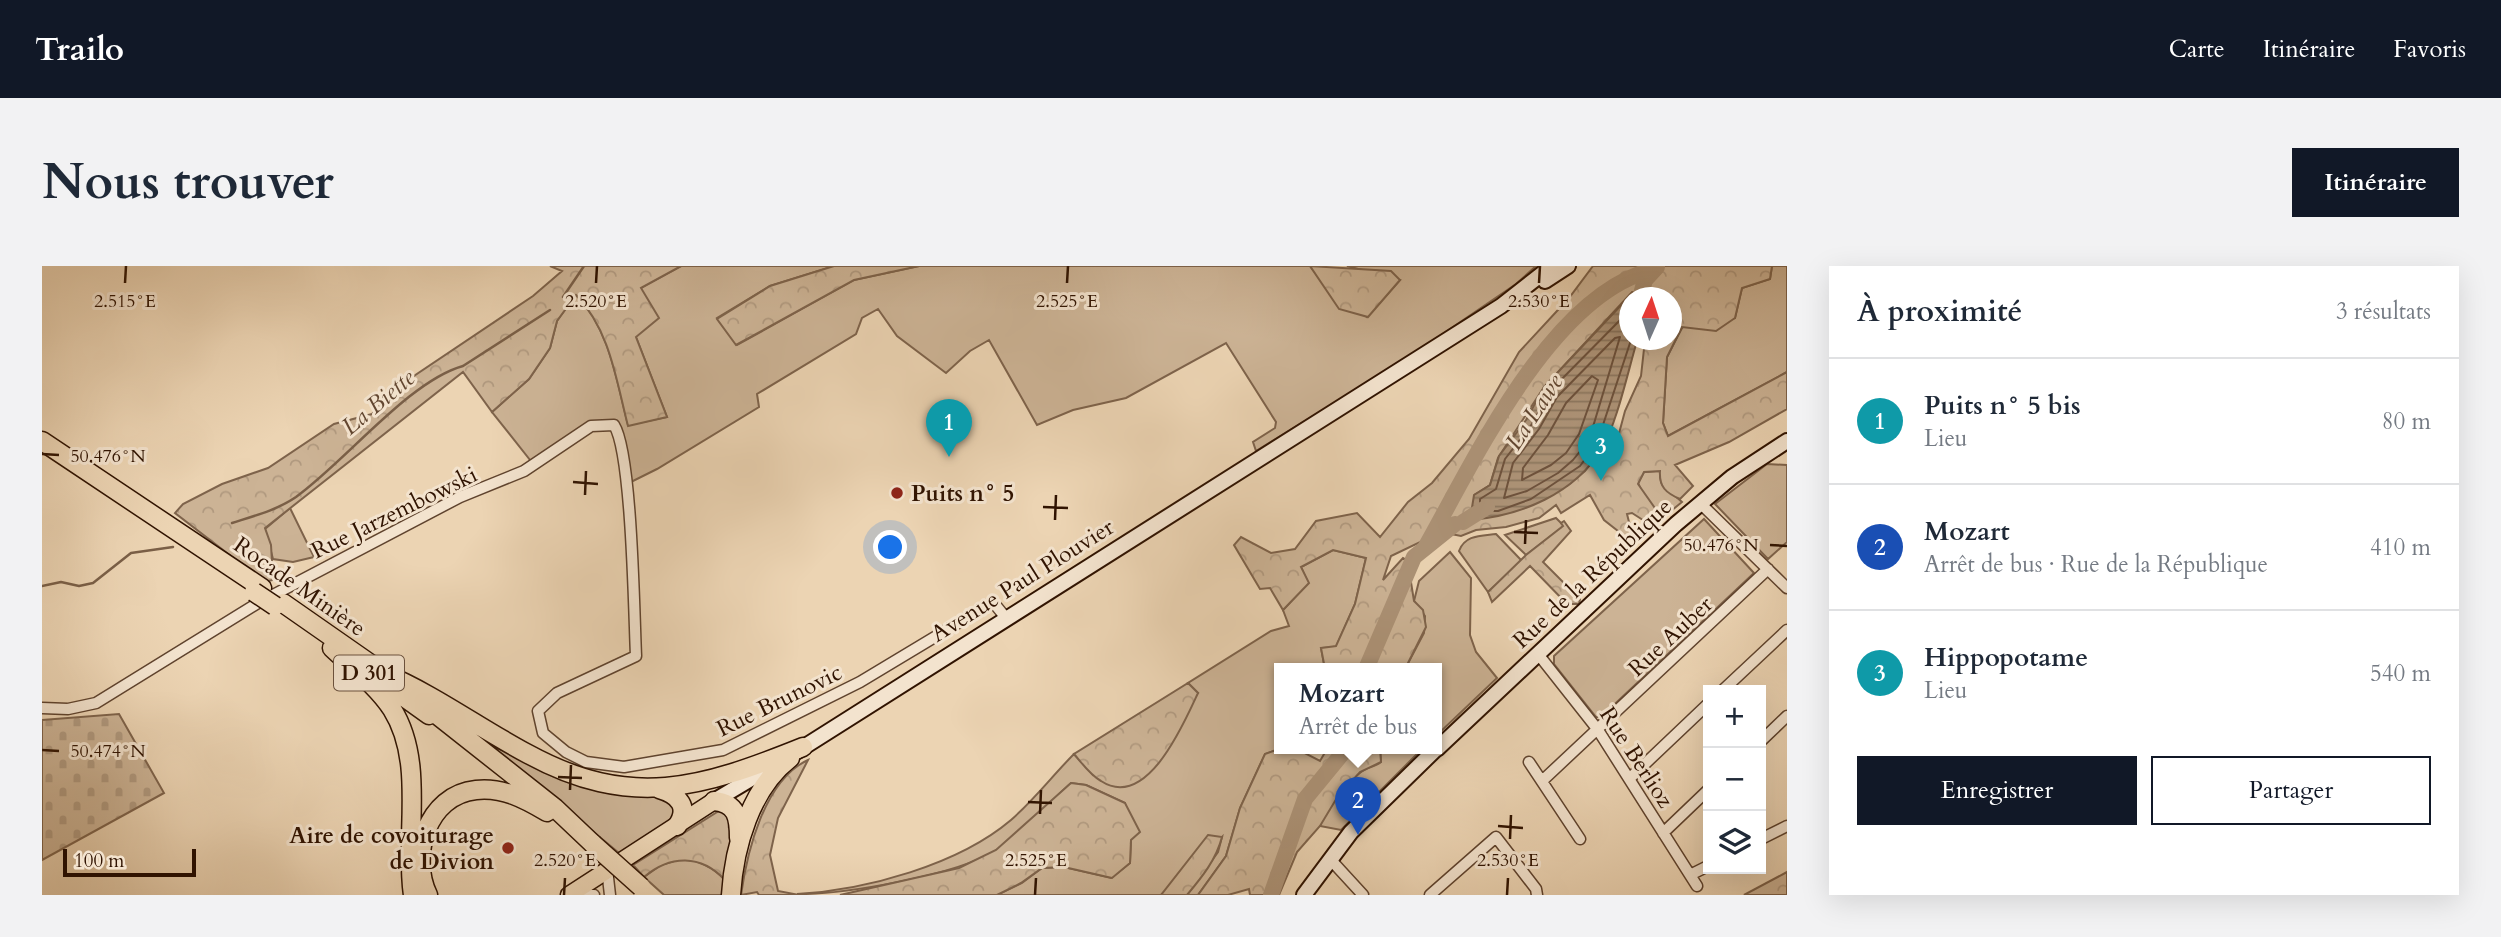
<!DOCTYPE html>
<html lang="fr">
<head>
<meta charset="utf-8">
<style>
	:root { --surface:#fff; --page:#f2f2f3; --text:#1f2937; --muted:#747a83; --line:#e0e1e3; --accent:#111827 }
	body { margin:0; font-family:Cardo,serif; background:var(--page); color:var(--text) }
	.controls { position:absolute; right:21px; bottom:21px; display:grid; overflow:hidden; border-radius:0px; box-shadow:0 7px 28px #0002 }
	.controls button { width:63px; height:63px; display:grid; place-items:center; padding:0; border:0; border-bottom:2px solid var(--line); background:var(--surface); color:var(--text); font:35px sans-serif }
	.compass { position:absolute; left:1577px; top:21px; width:63px; height:63px; border-radius:50%; background:var(--surface); box-shadow:0 7px 28px #0002; rotate:3deg }
	.scale { position:absolute; left:21px; bottom:18px; width:133px; box-sizing:border-box; padding-left:7px; border:4px solid #301301; border-top:0; font-size:19px; line-height:24px; white-space:nowrap; color:#301301; -webkit-text-stroke:5px #f3e3ce; paint-order:stroke }
	.you { position:absolute; left:849px; top:282px; width:24px; height:24px; margin:-18px; border:5px solid #fff; border-radius:50%; background:#1a73e8; box-shadow:0 0 0 10px #1a73e833 }
	.badge { display:grid; place-items:center; width:46px; height:46px; border-radius:50%; background:var(--accent); color:#fff; font-size:23px; font-weight:700 }
	.pin { position:absolute; translate:-50% -58px; filter:drop-shadow(0 2px 4px #0008) }
	.pin::after { content:''; position:absolute; top:37px; width:24px; height:21px; background:inherit; clip-path:polygon(0 0,100% 0,50% 100%) }
	.popup { position:absolute; left:1232px; top:397px; width:168px; height:91px; box-sizing:border-box; display:grid; place-content:center; border-radius:0px; background:var(--surface); filter:drop-shadow(0 2px 5px #0005); font-size:23px; white-space:nowrap; color:var(--muted) }
	.popup b { font-size:26px; color:var(--text) }
	.popup::after { content:''; position:absolute; left:50%; top:100%; margin-left:-14px; border:14px solid transparent; border-top-color:var(--surface) }
	.list { margin:0; padding:0; list-style:none }
	h2 { display:flex; justify-content:space-between; align-items:center; height:91px; margin:0; padding:0 28px; font-size:30px }
	h2 small { font-size:23px; font-weight:400; color:var(--muted) }
	.list li { display:grid; grid-template-columns:46px 1fr auto; gap:21px; align-items:center; box-sizing:border-box; height:126px; padding:0 28px; border-top:2px solid var(--line) }
	.list b { display:block; font-size:26px; white-space:nowrap }
	.list p { margin:0; font-size:23px; white-space:nowrap; color:var(--muted) }
	.list em { font-size:23px; font-style:normal; color:var(--muted) }
	.actions { display:flex; gap:14px; padding:21px 28px }
	.actions a { flex:1; padding:16px 0; border:2px solid var(--accent); border-radius:0px; text-align:center; font-size:24px; color:var(--accent) }
	.actions .main { background:var(--accent); color:#fff }
	.icon { flex:none; width:38px; height:38px; fill:none; stroke:currentColor; stroke-width:2; stroke-linecap:round; stroke-linejoin:round }
	.map { position:relative; flex:none; width:1745px; height:629px; overflow:hidden; border-radius:0px }
	header { display:flex; align-items:center; gap:42px; box-sizing:border-box; height:98px; padding:0 35px; background:var(--accent); color:#fff }
	header strong { font-size:33px }
	nav { display:flex; gap:38px; margin-inline-start:auto; font-size:24px }
	.intro { display:flex; align-items:center; justify-content:space-between; box-sizing:border-box; height:168px; padding:0 42px }
	h1 { margin:0; font-size:49px }
	.button { padding:18px 32px; border-radius:0px; background:var(--accent); color:#fff; font-size:24px; font-weight:700 }
	main { display:flex; gap:42px; padding:0 42px }
	aside { flex:1; background:var(--surface); border-radius:0px; box-shadow:0 7px 28px #0002 }
	.map>svg:first-child { display:block }
</style>
</head>
<body>
<header>
<strong>Trailo</strong>
<nav><a>Carte</a><a>Itinéraire</a><a>Favoris</a></nav>
</header>
<div class="intro"><h1>Nous trouver</h1><a class="button">Itinéraire</a></div>
<main>
<div class="map">
<svg width="1745" height="629" viewBox="0 0 1745 629">
	<defs>
		<pattern id="forest-crowns" width="20" height="18" patternUnits="userSpaceOnUse" patternTransform="scale(1.75)"><rect width="20" height="18" fill="#ccb395"/><path d="M2 6a3 3 0 1 1 6 0M12 15a3 3 0 1 1 6 0" fill="none" stroke="#b0997f"/></pattern>
		<pattern id="cemetery-stones" width="16" height="16" patternUnits="userSpaceOnUse" patternTransform="scale(1.75)"><rect width="16" height="16" fill="#ccb395"/><path d="M2 7V4a2 2 0 0 1 4 0v3zM10 15v-3a2 2 0 0 1 4 0v3z" fill="#b0997f"/></pattern>
		<pattern id="water-rules" width="6" height="5" patternUnits="userSpaceOnUse" patternTransform="scale(1.75)"><rect width="6" height="5" fill="#ac9276"/><path d="M0 2.5h6" fill="none" stroke="#8c765e"/></pattern>
	</defs>
	<rect width="100%" height="100%" fill="#ecd4b3"/>
	<filter id="stains"><feTurbulence type="fractalNoise" baseFrequency=".00286" numOctaves="4"/><feColorMatrix values="0 0 0 0 .2 0 0 0 0 .09 0 0 0 0 .02 0 0 0 .5 -.17"/></filter>
	<radialGradient id="worn" r=".72"><stop offset=".6" stop-color="#630" stop-opacity="0"/><stop offset="1" stop-color="#630" stop-opacity=".3"/></radialGradient>
	<path fill="#ccb395" stroke="#7e634b" stroke-width="2" d="M639,0H792L728,20L675,52L695,79L812,14L877,0H1268L1278,13L1325,51L1358,14L1305,0H1494L1474,18L1364,93L1214,185L1211,176L1233,162L1234,156L1184,77L1084,132L1031,144L995,159L947,74L928,85L904,107L855,70L836,43L820,52L814,68L715,128L717,141L615,203L589,216L578,169L561,158L492,199L450,146L487,113L508,82L515,55L534,28C568,64 574,113 586,159L625,151L594,71L598,22Z
		M1730,0H1745V106L1626,170L1621,157L1625,91L1641,60L1693,52L1700,22L1728,13Z
		M1725,198L1745,199V276L1726,293L1673,238Z
		M1618,205C1617,225 1628,224 1640,236L1613,258L1604,256L1613,254L1596,217L1602,206Z
		M248,242L272,291L251,296L231,293L223,263Z
		M1514,252L1522,260L1484,289L1463,269Z
		M1662,253L1712,307L1559,451H1554L1512,398V390Z
		M1454,268L1480,295L1446,326L1417,285C1423,269 1438,270 1454,268Z
		M1291,284L1324,292L1313,338L1294,381L1279,382L1283,403H1237V483L1223,488L1198,542L1184,590L1156,629H1145L1176,586L1180,571L1119,629H955L980,617L1000,602L1022,601L1069,612L1088,597L1089,574L1083,537L1044,519L1029,517C1006,537 977,571 953,585C914,609 800,629 755,628C824,624 916,599 969,554C992,534 1011,509 1032,488L1051,509L1156,427L1146,417L1229,365L1247,360L1241,344L1266,317L1259,301Z
		M1408,286L1429,312L1428,369L1434,386L1455,412L1395,469V403H1363L1382,367L1383,350L1372,335L1377,315Z
		M450,482L475,486L626,530L636,551L577,587Z
		M1338,483H1380L1299,564L1278,560C1285,540 1302,519 1319,506C1325,500 1332,502 1339,496Z
		M639,593C656,594 671,601 683,614L680,629H622L602,611L619,599Z"/>
	<path fill="url(#forest-crowns)" stroke="#7e634b" stroke-width="2" fill-rule="evenodd" d="M508,0H639L599,22L617,52L594,71L625,151L586,160C574,113 568,64 534,29L515,55L508,82L487,113L450,146L421,106L223,262L229,279L231,314L216,317L207,304L133,247L141,238L180,218L226,202L292,158L330,148L354,122L491,30L520,5Z
		M792,0H877L812,14L694,79L675,53L728,20Z
		M1268,0L1349,5L1358,14L1326,51L1297,43Z
		M1551,0H1730L1728,13L1700,22L1693,52L1674,65L1640,61L1625,91L1621,157L1626,170L1745,106V143L1687,176L1633,199L1651,220L1638,233C1624,227 1617,221 1618,205L1602,206L1596,218L1615,245L1613,254L1604,256L1590,247L1585,248L1587,256L1598,268L1590,276L1562,254L1548,229L1519,247L1514,239L1497,252L1464,261L1434,264L1419,270L1399,266L1349,290L1341,314L1361,292L1375,300L1368,310L1372,335L1381,344L1384,361L1363,403H1283L1279,382L1294,380L1313,338L1324,292L1291,284L1259,301L1267,317L1241,344L1228,322L1218,323L1192,279L1199,271L1229,287L1253,283L1274,255L1315,247L1338,271L1366,236L1390,217L1427,173L1477,86L1527,32ZM1590,26L1610,31L1630,32V74H1603L1599,110L1583,145L1572,186L1561,181L1543,205L1525,220L1432,229L1448,219L1456,192L1502,121Z
		M1522,255L1529,265L1501,296L1538,333L1537,338H1525L1488,300L1450,336L1446,326L1484,289L1521,260L1519,257Z
		M1146,417L1156,427C1142,457 1105,545 1059,515C1048,509 1040,497 1032,488Z
		M1237,483H1255L1278,495L1285,483H1338L1339,496L1318,506L1296,530L1278,560L1255,586L1237,629H1208L1207,623L1186,629H1156L1184,590L1198,542L1223,488Z
		M766,494L736,552L728,589L736,625L757,629H717L715,626L699,629C705,586 722,514 766,494Z
		M1029,517L1044,519L1083,537L1098,566L1089,574L1088,597L1070,612L1022,601L1000,602L979,617L955,629H798L917,602L954,584Z
		M680,543L693,554L683,614C659,588 628,589 602,611L591,599Z
		M1166,569L1180,571C1174,594 1160,611 1145,629H1119Z
		M1745,606V629H1702Z"/>
	<path fill="url(#cemetery-stones)" stroke="#7e634b" stroke-width="2" d="M77,448L122,527L0,594V454Z"/>
	<path fill="url(#water-rules)" stroke="#7a5f47" stroke-width="2" d="M1583,35L1587,39L1588,74L1595,75C1586,105 1575,157 1560,182C1533,228 1478,250 1428,254L1432,229L1448,219L1457,190L1484,154L1502,121Z"/>
	<g fill="none" stroke-linecap="round" stroke-linejoin="round">
		<path stroke="#6e523c" stroke-width="2" d="M1588,44L1508,125L1490,158L1463,193L1454,223L1438,233V245H1456L1489,233L1538,200L1555,177L1589,74
			M1578,71L1547,174L1531,194L1516,207L1485,225L1462,232L1471,197L1497,163L1515,131L1573,72Z
			M1550,110L1556,114L1537,168L1524,187L1509,199L1480,214L1481,202L1506,169L1524,137Z"/>
		<path stroke="#7a5f47" stroke-width="2.5" d="M521,31L542,0
			M190,257C212,250 235,244 254,231C304,195 367,115 421,100L508,44
			M0,320L19,316L37,320L51,317L89,287L131,281"/>
		<path stroke="#ac9276" stroke-width="16" d="M1598,32L1603,14L1615,1
			M1421,256L1445,241
			M1384,280C1432,195 1509,29 1610,4
			M1324,403L1372,291L1413,258
			M1229,629L1263,533L1304,483"/>
		<g stroke="#5f432e" stroke-width="13">
			<path id="minor" d="M1658,237L1745,322
				M1496,388L1556,464L1655,620
				M1681,424L1745,364
				M0,442L26,443L54,437L216,337L418,231L482,205L549,160L572,159C590,187 592,347 594,390L515,427L496,445L501,467L524,486L544,496L582,501L681,484L818,416L951,336L964,352
				M1719,475L1745,450
				M1487,496L1538,573
				M1587,513L1666,438
				M1500,515L1726,303
				M1621,567L1666,524
				M1719,573L1745,560
				M1288,593L1321,629
				M565,603L568,629
				M1648,609L1666,600
				M533,629H552
				M1388,629L1454,571L1494,623L1495,629"/>
		</g>
		<g stroke="#301301" stroke-width="18">
			<path id="secondary" d="M1503,15L1526,0
				M1395,483L1634,258L1690,211L1745,175
				M754,486L1459,40L1510,0
				M672,535L737,496
				M1262,629L1309,566L1394,483"/>
		</g>
		<g stroke="#301301" stroke-width="19">
			<path id="primary" d="M527,629L672,535"/>
		</g>
		<g stroke="#301301" stroke-width="21">
			<path id="trunk" d="M0,175L220,322
				M241,337L350,413
				M290,382C310,401 335,420 350,443C384,497 362,570 371,629
				M341,407C393,429 437,462 486,488C589,544 659,522 761,481
				M338,414L387,449
				M380,437L513,542L551,578
				M617,523C637,529 648,541 635,560
				M672,535C695,537 697,552 697,572
				M386,629C367,590 385,529 434,524C461,521 483,533 505,546
				M689,629C692,580 709,522 748,492"/>
		</g>
		<use href="#minor" stroke="#f3e3ce" stroke-width="10"/>
		<use href="#secondary" stroke="#f3e3ce" stroke-width="14"/>
		<use href="#primary" stroke="#ecd4b3" stroke-width="16"/>
		<use href="#trunk" stroke="#ecd4b3" stroke-width="18"/>
		<g stroke="#301301" stroke-width="21" stroke-linecap="butt">
			<path id="trunk-bridge" d="M212,326L233,340
				M551,578L599,621"/>
		</g>
		<use href="#trunk-bridge" stroke="#ecd4b3" stroke-width="18"/>
	</g>
	<path fill="none" stroke="#301301" stroke-width="2.5" d="M83,17L84,0M554,17L555,0M1025,17L1026,0M1497,17L1498,0M0,188L17,189M531,216L556,218M543,229L544,205M1001,241L1026,242M1013,254L1014,229M1472,266L1496,267M1483,278L1484,254M1728,279L1745,280M0,484L17,485M516,511L540,512M528,524L529,499M986,536L1010,537M998,548L999,524M1456,560L1481,562M1468,573L1469,549M522,629L523,612M993,629L994,612M1465,629L1466,612"/>
	<g fill="#8f2418" stroke="#f3e3ce" stroke-width="2.5">
		<circle cx="855" cy="227" r="7"/>
		<circle cx="466" cy="582" r="7"/>
	</g>
	<g text-anchor="middle" stroke-width="6" stroke-linejoin="round" paint-order="stroke">
		<rect fill="#f3e3ce" stroke="#6a513e" stroke-width="2" x="292" y="389.5" width="70" height="35" rx="5"/>
		<g font-size="21" font-weight="bold" fill="#301301">
			<text x="327" y="414">D 301</text>
		</g>
		<g font-size="23" font-weight="bold" fill="#301301" stroke="#f3e3ce" text-anchor="start">
			<text x="869" y="235">Puits n° 5</text>
			<text x="452" y="577" text-anchor="end">Aire de covoiturage<tspan x="452" dy="26">de Divion</tspan></text>
		</g>
		<g font-size="23" fill="#301301" stroke="#f3e3ce">
			<text transform="translate(352 246) rotate(-26)" y="8">Rue Jarzembowski</text>
			<text transform="translate(1550 307) rotate(-43)" y="8">Rue de la République</text>
			<text transform="translate(980 314) rotate(-32)" y="8">Avenue Paul Plouvier</text>
			<text transform="translate(258 320) rotate(35)" y="8">Rocade Minière</text>
			<text transform="translate(1628 370) rotate(-43)" y="8">Rue Auber</text>
			<text transform="translate(737 434) rotate(-26)" y="8">Rue Brunovic</text>
			<text transform="translate(1595 491) rotate(57)" y="8">Rue Berlioz</text>
		</g>
		<g font-size="24" font-style="italic" fill="#624630" stroke="#f3e3ce">
			<text transform="translate(336 136) rotate(-40)" y="8">La Biette</text>
			<text transform="translate(1492 146) rotate(-57)" y="8">La Lawe</text>
		</g>
	</g>
	<g font-size="18" text-anchor="middle" fill="#301301" stroke="#f3e3ce" stroke-width="6" stroke-linejoin="round" paint-order="stroke">
		<text x="83" y="41">2.515°E</text>
		<text x="554" y="41">2.520°E</text>
		<text x="1025" y="41">2.525°E</text>
		<text x="1497" y="41">2.530°E</text>
		<text x="66" y="196">50.476°N</text>
		<text x="1679" y="285">50.476°N</text>
		<text x="66" y="491">50.474°N</text>
		<text x="523" y="600">2.520°E</text>
		<text x="994" y="600">2.525°E</text>
		<text x="1466" y="600">2.530°E</text>
	</g>
	<rect width="100%" height="100%" filter="url(#stains)"/>
	<rect width="100%" height="100%" fill="url(#worn)"/>
</svg>
<div class="controls">
<button>+</button>
<button>−</button>
<button><svg class="icon" aria-label="layers" viewBox="0 0 24 24"><path d="M12 4l9 5-9 5-9-5zM3 14l9 5 9-5"/></svg></button>
</div>
<svg class="compass" viewBox="-18 -18 36 36"><path d="M0-13l5 13h-10z" fill="#e53935"/><path d="M0 13l5-13h-10z" fill="#747a83"/></svg>
<div class="scale">100 m</div>
<div class="you"></div>
<div class="pin badge" style="left:907px;top:191px;background:#0f9aa8">1</div>
<div class="pin badge" style="left:1316px;top:569px;background:#1a4fb4">2</div>
<div class="popup"><b>Mozart</b>Arrêt de bus</div>
<div class="pin badge" style="left:1559px;top:215px;background:#0f9aa8">3</div>
</div>
<aside>
<h2>À proximité<small>3 résultats</small></h2>
<ul class="list">
<li><span class="badge" style="background:#0f9aa8">1</span><div><b>Puits n° 5 bis</b><p>Lieu</p></div><em>80 m</em></li>
<li><span class="badge" style="background:#1a4fb4">2</span><div><b>Mozart</b><p>Arrêt de bus · Rue de la République</p></div><em>410 m</em></li>
<li><span class="badge" style="background:#0f9aa8">3</span><div><b>Hippopotame</b><p>Lieu</p></div><em>540 m</em></li>
</ul>
<div class="actions"><a class="main">Enregistrer</a><a>Partager</a></div>
</aside>
</main>
</body>
</html>
